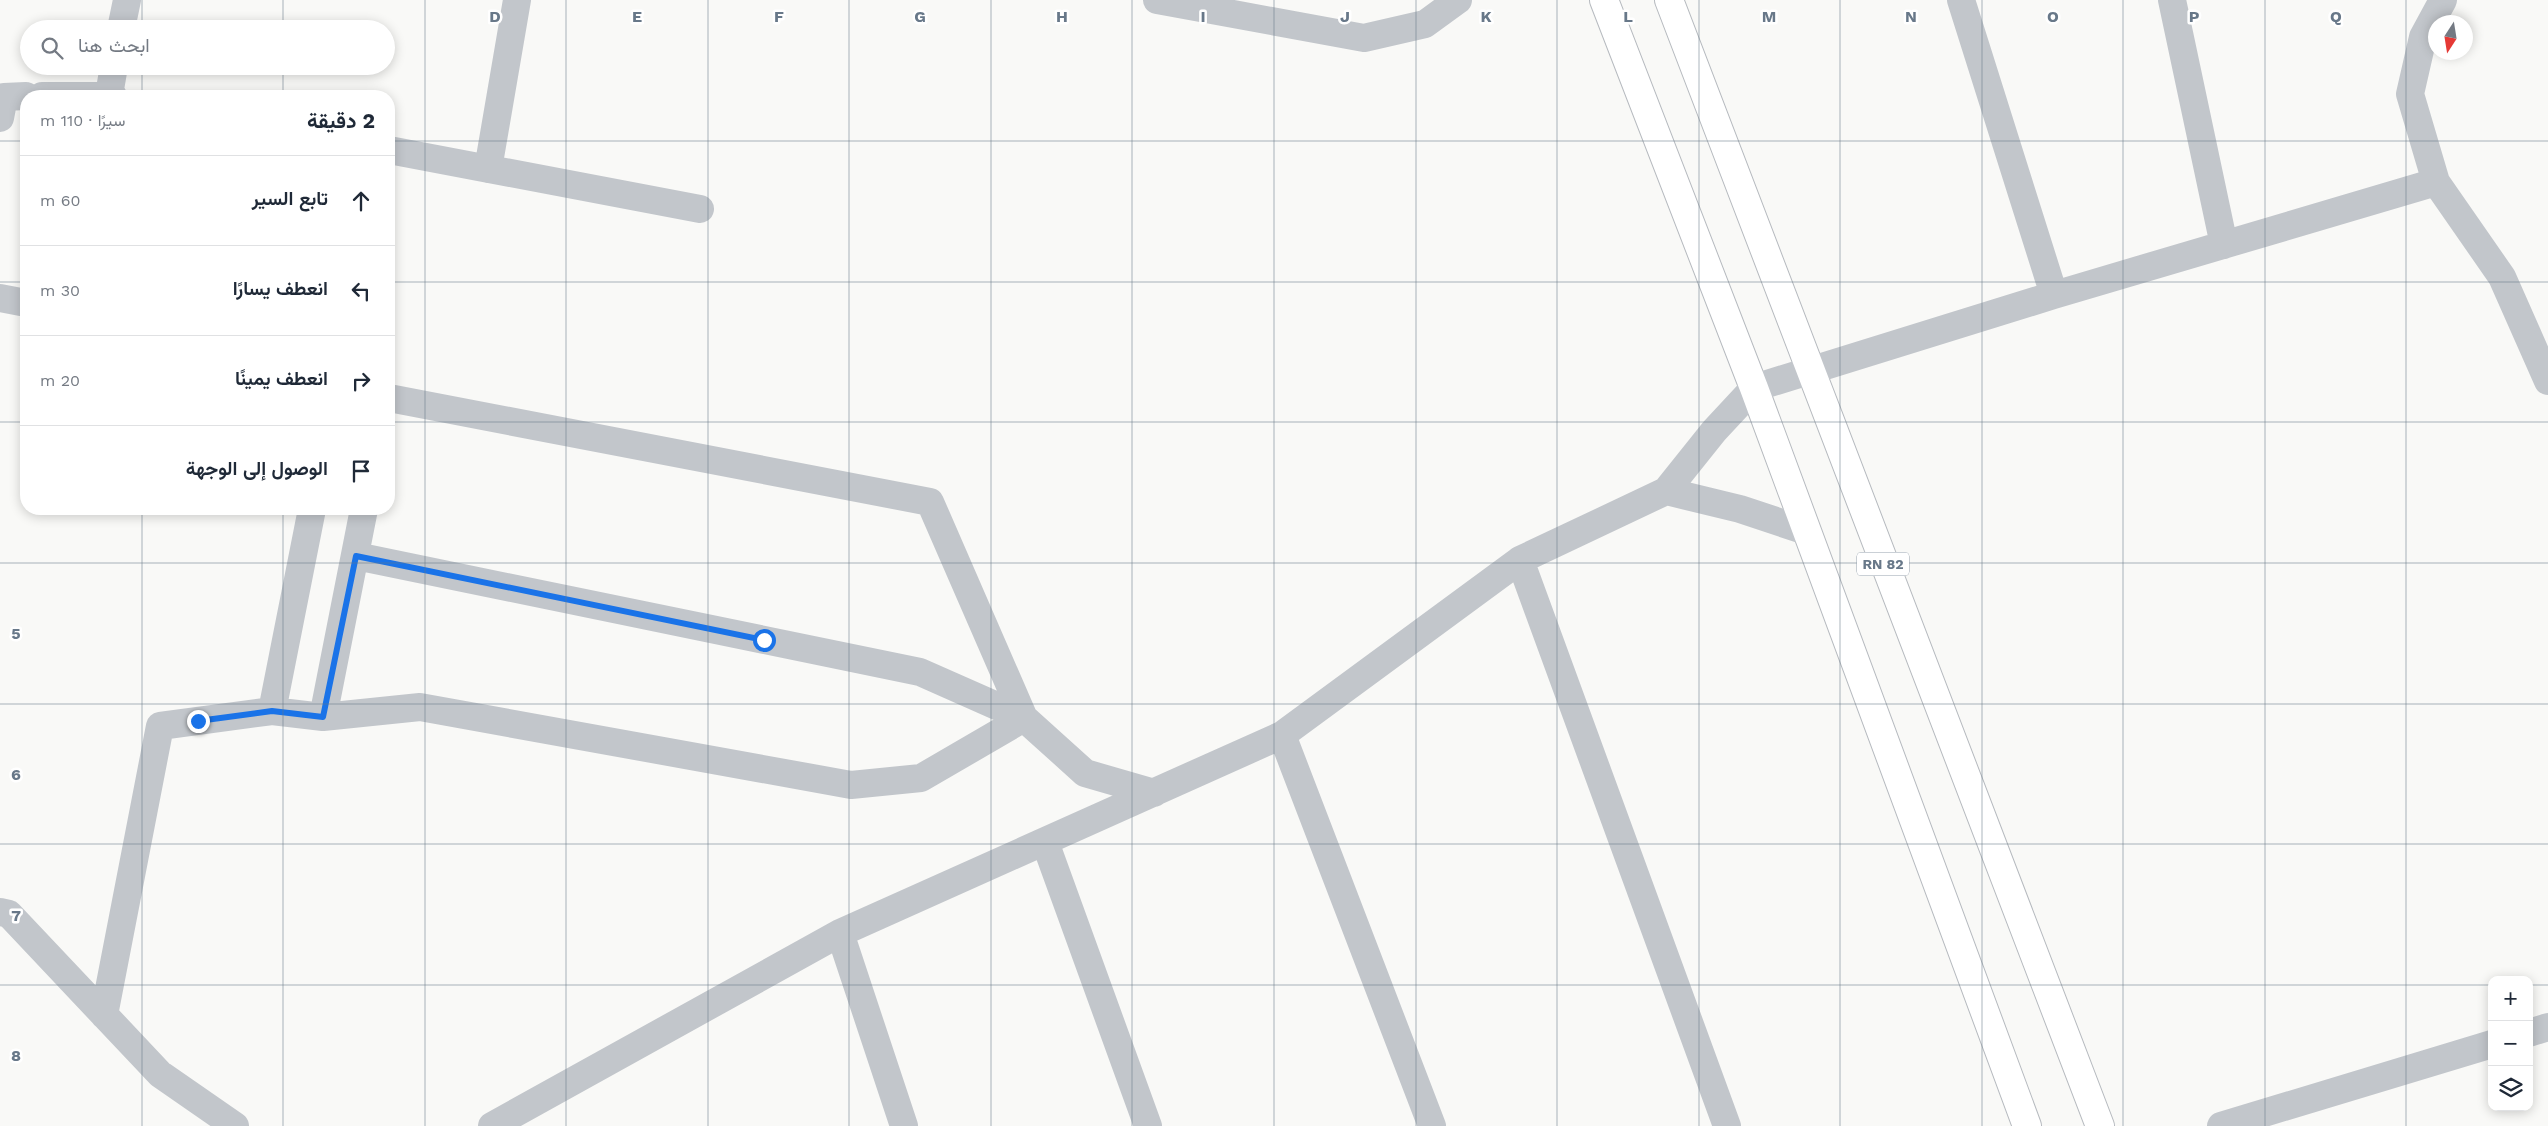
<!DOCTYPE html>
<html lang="ar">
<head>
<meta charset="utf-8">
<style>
	:root { --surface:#fff; --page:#f2f2f3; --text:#1f2937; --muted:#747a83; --line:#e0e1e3 }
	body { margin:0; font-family:"Work Sans",Vazirmatn,sans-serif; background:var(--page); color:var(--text); direction:rtl }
	.controls { position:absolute; right:15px; bottom:15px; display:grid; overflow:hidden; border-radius:10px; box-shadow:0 2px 12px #0003 }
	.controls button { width:45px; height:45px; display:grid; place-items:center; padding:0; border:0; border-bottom:1px solid var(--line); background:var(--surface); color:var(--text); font:25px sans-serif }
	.compass { position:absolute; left:2428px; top:15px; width:45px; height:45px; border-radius:50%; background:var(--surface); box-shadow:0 2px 12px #0003; rotate:192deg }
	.stop { position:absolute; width:15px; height:15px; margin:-11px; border:4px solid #1a73e8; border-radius:50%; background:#fff }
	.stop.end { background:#1a73e8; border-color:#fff; box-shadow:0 1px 5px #0008 }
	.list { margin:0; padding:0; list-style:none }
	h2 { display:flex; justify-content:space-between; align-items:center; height:65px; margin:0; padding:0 20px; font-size:21px }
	h2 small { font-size:16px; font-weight:400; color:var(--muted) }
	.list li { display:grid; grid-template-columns:32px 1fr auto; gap:15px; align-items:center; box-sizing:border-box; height:90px; padding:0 20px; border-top:1px solid var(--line) }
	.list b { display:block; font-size:19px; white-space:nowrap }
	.list em { font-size:16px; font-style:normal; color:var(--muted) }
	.icon { flex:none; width:28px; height:28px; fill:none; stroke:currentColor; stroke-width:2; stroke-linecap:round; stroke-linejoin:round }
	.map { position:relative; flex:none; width:2548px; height:1126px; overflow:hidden; direction:ltr }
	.search { position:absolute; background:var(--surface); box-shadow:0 2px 12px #0003; left:20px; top:20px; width:375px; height:55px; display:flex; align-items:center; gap:12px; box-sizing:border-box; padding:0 18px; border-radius:28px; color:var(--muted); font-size:19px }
	.panel { position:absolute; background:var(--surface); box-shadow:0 2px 12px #0003; left:20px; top:90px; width:375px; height:425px; border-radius:20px; direction:rtl }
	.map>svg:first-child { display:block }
</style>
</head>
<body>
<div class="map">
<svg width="2548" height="1126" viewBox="0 0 2548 1126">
	<rect width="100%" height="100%" fill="#f9f9f7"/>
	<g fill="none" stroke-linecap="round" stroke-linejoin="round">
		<g stroke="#b6babf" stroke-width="30">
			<path id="primary" d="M1604,0L1754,388L2027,1126
				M1669,0L2100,1126"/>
		</g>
		<path stroke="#c2c6cb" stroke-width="28" d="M1157,0L1364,38L1425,24L1458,0
			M1961,0L2054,295
			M2172,0L2224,245
			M2443,0L2423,37L2410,94L2436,182L2502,277L2548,381
			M121,29L127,0
			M109,95L114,66
			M42,96H113
			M0,118L4,97L26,96
			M389,150L700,209
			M488,169L517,0
			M0,298L26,303
			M1666,491L1740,509L1806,531
			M356,556L920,672L1024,718L1085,773L1154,793
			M1520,560L1727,1126
			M272,711L312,509
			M323,717L364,509
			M1282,735L1432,1126
			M1045,842L1148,1126
			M0,912L9,914L160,1074L235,1126
			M840,933L904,1126
			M104,1015L160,726L272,711L323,717L420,707L851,785L921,778L1024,718L930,502L389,398
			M2529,1033L2548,1027
			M492,1126L840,933L1282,735L1520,560L1666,491L1714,431L1754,388L2054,295L2436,182
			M2221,1126L2492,1044"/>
		<use href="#primary" stroke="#fff" stroke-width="28"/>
	</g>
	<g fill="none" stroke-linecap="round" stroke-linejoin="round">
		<path stroke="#1a73e8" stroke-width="6" d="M198,721L272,711L323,717L356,556L764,640"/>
	</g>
	<path fill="none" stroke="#687889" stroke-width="1" stroke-opacity="0.55" d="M142,0V29M283,0V29M425,0V1126M566,0V1126M708,0V1126M849,0V1126M991,0V1126M1132,0V1126M1274,0V1126M1416,0V1126M1557,0V1126M1699,0V1126M1840,0V1126M1982,0V1126M2123,0V1126M2265,0V1126M2406,0V1126M142,66V96M283,66V96M0,141H26M389,141H2548M0,282H26M389,282H2548M0,422H26M389,422H2548M142,509V1126M283,509V1126M0,563H2548M0,704H2548M0,844H2548M0,985H2492M2529,985H2548"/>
	<g text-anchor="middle" stroke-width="5" stroke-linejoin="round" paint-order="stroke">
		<rect fill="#fff" stroke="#95a0ac" stroke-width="1" x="1857" y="552.5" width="52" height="23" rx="4"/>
		<g font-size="14" font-weight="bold" fill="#687889">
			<text x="1883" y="569">RN 82</text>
		</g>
	</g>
	<g font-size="16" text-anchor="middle" font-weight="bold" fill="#687889" stroke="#fff" stroke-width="5" stroke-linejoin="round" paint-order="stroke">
		<text x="495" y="22">D</text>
		<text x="637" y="22">E</text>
		<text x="779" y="22">F</text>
		<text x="920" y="22">G</text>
		<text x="1062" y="22">H</text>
		<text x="1203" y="22">I</text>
		<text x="1345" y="22">J</text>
		<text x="1486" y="22">K</text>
		<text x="1628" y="22">L</text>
		<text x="1769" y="22">M</text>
		<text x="1911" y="22">N</text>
		<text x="2053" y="22">O</text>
		<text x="2194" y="22">P</text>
		<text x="2336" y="22">Q</text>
		<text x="16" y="639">5</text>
		<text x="16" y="780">6</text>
		<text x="16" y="921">7</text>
		<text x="16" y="1061">8</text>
	</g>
</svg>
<div class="controls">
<button>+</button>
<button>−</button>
<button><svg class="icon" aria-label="layers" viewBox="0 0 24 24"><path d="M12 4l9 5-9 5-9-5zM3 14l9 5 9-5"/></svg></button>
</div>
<svg class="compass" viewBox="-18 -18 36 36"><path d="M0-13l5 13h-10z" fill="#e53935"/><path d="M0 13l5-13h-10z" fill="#747a83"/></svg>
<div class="stop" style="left:764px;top:640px"></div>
<div class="stop end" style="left:198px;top:721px"></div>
<div class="search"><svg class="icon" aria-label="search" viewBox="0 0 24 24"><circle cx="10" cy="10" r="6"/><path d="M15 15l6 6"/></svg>ابحث هنا</div>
<section class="panel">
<h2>2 دقيقة<small>سيرًا · 110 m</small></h2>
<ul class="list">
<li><svg class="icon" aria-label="ahead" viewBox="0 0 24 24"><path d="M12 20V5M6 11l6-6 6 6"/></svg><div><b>تابع السير</b></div><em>60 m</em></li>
<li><svg class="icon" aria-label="left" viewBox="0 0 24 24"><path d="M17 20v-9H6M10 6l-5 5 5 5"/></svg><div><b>انعطف يسارًا</b></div><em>30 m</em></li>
<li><svg class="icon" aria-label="right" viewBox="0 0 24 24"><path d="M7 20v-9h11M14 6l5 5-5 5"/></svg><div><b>انعطف يمينًا</b></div><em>20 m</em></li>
<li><svg class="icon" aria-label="arrive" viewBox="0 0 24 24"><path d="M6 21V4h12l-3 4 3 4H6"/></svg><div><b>الوصول إلى الوجهة</b></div></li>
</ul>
</section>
</div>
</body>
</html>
